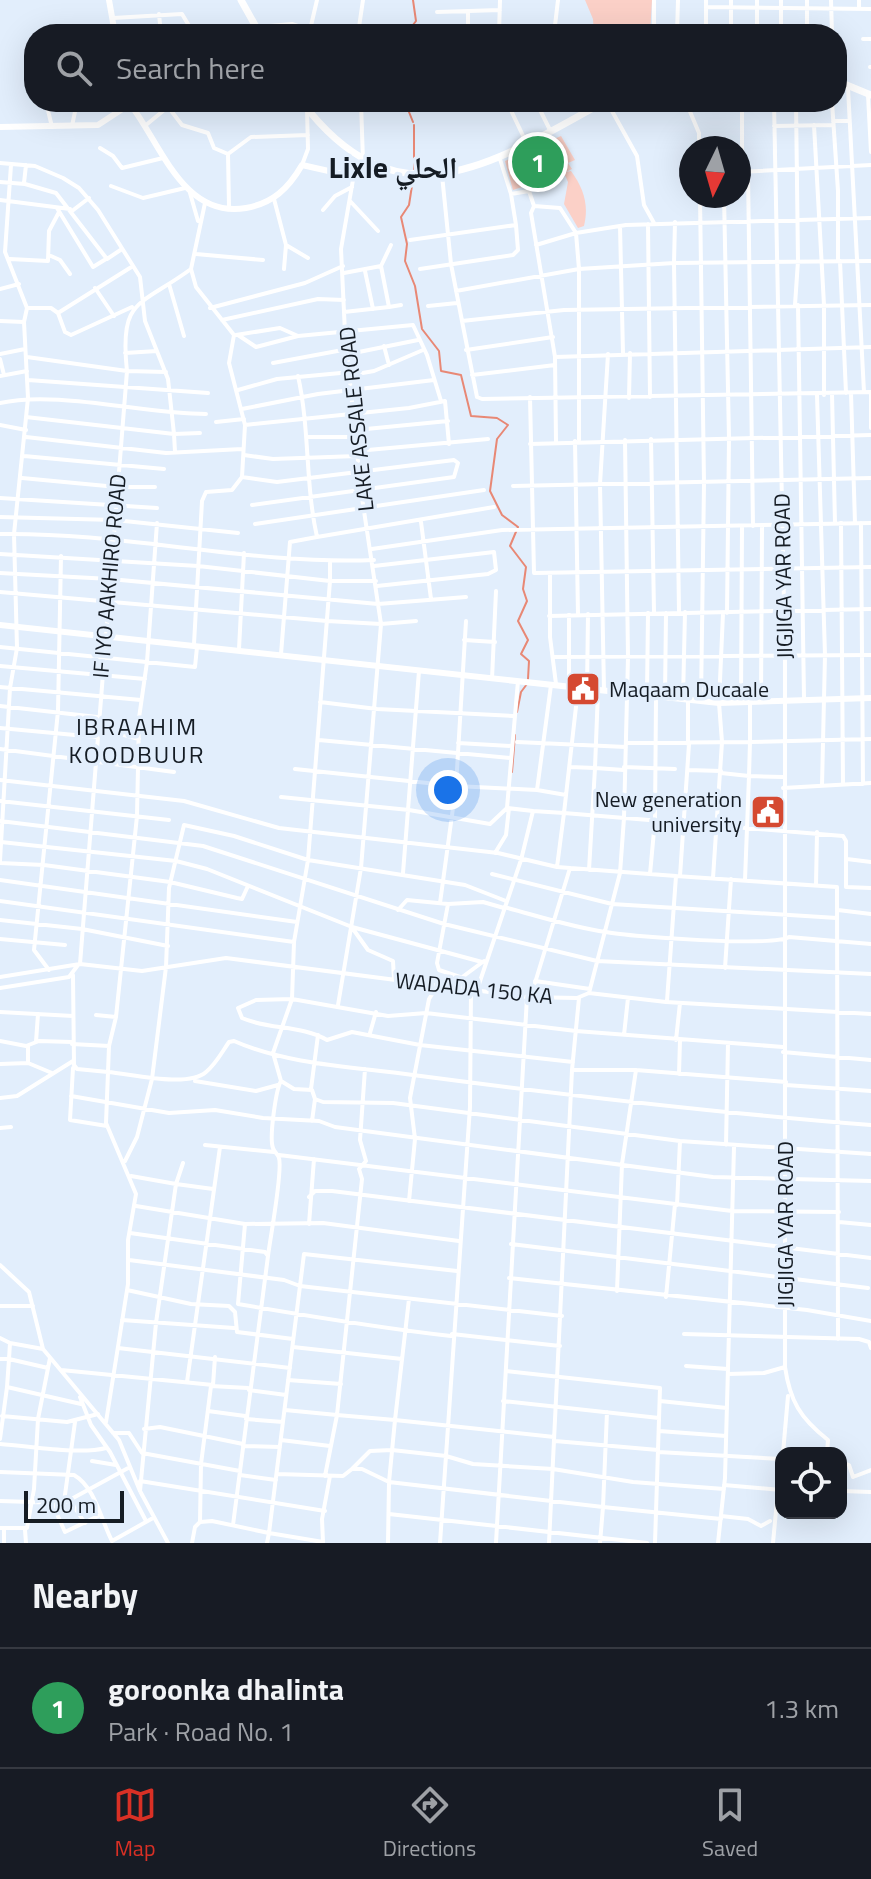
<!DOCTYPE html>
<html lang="en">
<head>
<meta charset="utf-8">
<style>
	:root { --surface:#171b24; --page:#20242c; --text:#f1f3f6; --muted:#9ea1a6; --line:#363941; --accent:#d93025 }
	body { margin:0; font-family:"Titillium Web","Noto Naskh Arabic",sans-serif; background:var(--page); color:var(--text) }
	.controls { position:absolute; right:24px; bottom:24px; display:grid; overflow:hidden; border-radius:16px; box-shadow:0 8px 32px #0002 }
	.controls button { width:72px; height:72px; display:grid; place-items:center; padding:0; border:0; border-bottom:2px solid var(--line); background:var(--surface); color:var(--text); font:40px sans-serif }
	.compass { position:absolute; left:679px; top:136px; width:72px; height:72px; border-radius:50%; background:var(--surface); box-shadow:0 8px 32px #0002; rotate:185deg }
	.scale { position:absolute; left:24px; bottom:20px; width:100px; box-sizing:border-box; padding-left:8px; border:4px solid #151c24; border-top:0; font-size:22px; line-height:28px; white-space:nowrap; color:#151c24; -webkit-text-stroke:6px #e2eefc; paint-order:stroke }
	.you { position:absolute; left:448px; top:790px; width:28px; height:28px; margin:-20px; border:6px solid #fff; border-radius:50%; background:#1a73e8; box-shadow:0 0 0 12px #1a73e833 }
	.badge { display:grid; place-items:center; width:52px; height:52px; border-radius:50%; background:var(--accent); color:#fff; font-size:26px; font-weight:700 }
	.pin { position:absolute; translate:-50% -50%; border:4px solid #fff; box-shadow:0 2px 8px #0006 }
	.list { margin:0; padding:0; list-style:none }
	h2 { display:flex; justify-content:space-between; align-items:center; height:104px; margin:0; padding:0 32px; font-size:34px }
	h2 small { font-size:26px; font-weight:400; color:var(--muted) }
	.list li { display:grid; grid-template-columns:52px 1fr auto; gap:24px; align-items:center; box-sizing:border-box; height:120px; padding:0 32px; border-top:2px solid var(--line) }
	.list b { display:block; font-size:30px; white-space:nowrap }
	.list p { margin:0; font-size:26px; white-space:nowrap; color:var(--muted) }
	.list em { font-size:26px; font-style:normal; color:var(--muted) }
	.icon { flex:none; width:44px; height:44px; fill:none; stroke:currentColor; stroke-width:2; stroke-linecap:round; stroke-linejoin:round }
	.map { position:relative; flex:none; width:871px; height:1543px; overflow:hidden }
	.search { position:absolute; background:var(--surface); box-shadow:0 8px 32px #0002; left:24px; right:24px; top:24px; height:88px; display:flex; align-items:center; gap:20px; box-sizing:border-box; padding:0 28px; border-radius:32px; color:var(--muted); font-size:30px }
	.sheet { height:224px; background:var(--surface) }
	nav { display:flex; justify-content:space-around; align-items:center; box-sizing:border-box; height:112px; border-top:2px solid var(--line); background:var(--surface); font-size:22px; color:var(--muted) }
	nav a { display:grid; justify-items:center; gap:4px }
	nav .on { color:var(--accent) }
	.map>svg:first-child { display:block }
</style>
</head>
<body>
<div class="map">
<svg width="871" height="1543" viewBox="0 0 871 1543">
	<rect width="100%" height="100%" fill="#e2eefc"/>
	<path fill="#fbd0c7" d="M585,0H652L650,34H594L593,19Z
		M561,136L575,160L568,163L572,169L566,172L571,171C584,189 589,205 584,226L578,228L564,204L568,182L564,173L513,190L505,161Z"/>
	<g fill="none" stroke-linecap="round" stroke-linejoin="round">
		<path stroke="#e88875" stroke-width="2" d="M406,34L416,21L413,0
			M405,102L413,122
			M414,125V169
			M413,179L409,205L401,217L407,244L405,261L415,286L422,329L439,351L441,371L461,375L471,416L497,418L508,425L497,439L490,491L502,515L518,527L510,546L526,567L523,589L527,601L518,621L528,640L521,654L529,661L528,679
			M517,712L521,692L527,684
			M512,772L515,735"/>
		<path stroke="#fff" stroke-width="4" d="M654,0V34
			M706,0V34
			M731,0V34
			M831,0L832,34
			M859,0V9
			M706,7L871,9
			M437,12L500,10
			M468,12V34
			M159,14L161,34
			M113,18L182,14L194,34
			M258,27L292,24L321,34
			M310,30L317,0
			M358,34L363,0
			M499,34L500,0
			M554,34L558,0
			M677,34L678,0
			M757,34V0
			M781,34V0
			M807,34V0
			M863,39H871
			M870,67H871
			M848,88L864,392
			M868,95L871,152
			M46,102L52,127
			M361,102L363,161
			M507,102L527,144
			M536,102L551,132
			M607,102L637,156L644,205L654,223
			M686,102L699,133V148
			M742,102V172
			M774,102L785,656V1367C790,1401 800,1418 828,1440L827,1453
			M832,102L838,191V261
			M258,107L269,102
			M169,108L182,125L208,133L214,148L228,154L251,137L308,135
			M833,121H848
			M146,125L174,102
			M814,125L824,305V395
			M72,126L77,102
			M774,126L833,125
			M100,148L113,156L122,168L163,158
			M228,154L229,207
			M499,156L511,194L529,191L534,206L531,213L555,357L556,442
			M0,163L35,166L63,178L79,188L98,210L140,277L145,321L168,379L174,434L26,417
			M302,165L308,149L307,109
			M739,172L871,165
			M748,172L753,526
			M442,175L451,264L462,321L564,310L871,305
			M0,182L25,184L56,193L107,259L122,249
			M24,183L26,165
			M111,186L143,198L185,188
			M190,193L198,221
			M511,194L516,225
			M700,196L704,483L701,701
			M724,196L729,438L727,613
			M274,199L286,245L284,269
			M0,200L70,209
			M350,201L378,231
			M700,204L724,203
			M534,206L560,208L576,233L579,269V440
			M57,208L93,267L106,259
			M323,210L335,196L352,187
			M72,211L89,198
			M648,224L650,397
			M620,226L623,353
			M410,240L516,225L518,250L513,255L420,269
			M286,245L308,258
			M536,245L576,233L626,225L871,218
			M196,254L263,260
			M51,256L60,260L70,274
			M10,259L48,261L49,231L59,212
			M840,261L846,393
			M191,269L196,287L234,335
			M365,271L373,309
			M344,273L381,266L391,245
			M169,284L184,336
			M95,288L114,316
			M0,289L19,284
			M456,291L579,269L674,263L675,222
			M795,305L798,261L796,102
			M798,305L804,698
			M428,306L457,303
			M389,307L401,305
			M27,308H51L58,313L133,266
			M210,308L305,283L343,266
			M344,312L389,307L381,266
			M58,313L65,332L71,335L132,307
			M222,320L318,299L344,300
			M0,321L24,322
			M462,321L477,397L482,399L871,392
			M234,335L229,363L245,425L242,477L277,482L454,460L458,463L454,477L252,505
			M236,335L280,328L298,336
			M238,335L256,347L298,336L413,325L427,355L441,401
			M384,346L389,365
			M466,350L553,337
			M125,353L157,351
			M0,354L25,349
			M349,354L418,340
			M27,357L127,371L166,372
			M555,357L871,347
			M0,359L4,375
			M273,363L348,349
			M351,375L374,371L423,350
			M472,375L555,365
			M0,376L27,371
			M28,380L208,393
			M238,390L277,379L351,372
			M871,392V428
			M851,393L855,523
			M832,394L835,523
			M817,395L825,655L822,786
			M530,397L534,573L871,567
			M629,398L630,353
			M0,403C56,390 144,414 206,414
			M242,409L318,394L434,380
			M216,422L244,419
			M0,425L26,430
			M245,425L409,408L445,401L449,444
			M356,430L448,421
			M26,437L166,453L242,449
			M308,437H356
			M651,439L654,612
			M575,441L578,615
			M530,444L871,435
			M357,451L488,439
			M175,452L174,434L200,433
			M244,455L273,459L357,456
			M24,456L164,469
			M22,478L117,487H155
			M513,486L871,478
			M0,498L157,508
			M0,517L115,520L238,533
			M421,522L431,599
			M841,523L843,785
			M861,523L863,784
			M255,524L484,490
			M0,534C125,532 249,565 374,560
			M317,537L494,507
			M372,549L502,530L871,523
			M0,554L198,566L330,581V563
			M374,566L494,552L496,570L488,574L377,586
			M0,573L110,579L378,604L466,597
			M550,573V637L556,684
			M0,592L327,621L381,624L416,621
			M679,612L674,263L871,261
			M569,615V687
			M549,616L871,609
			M466,621L456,786L537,790
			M464,640L495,642
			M194,644L202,501L206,492L232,490L242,477
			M0,647L195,667L197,647
			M239,649L244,553
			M281,654L290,542L317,537C305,483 310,430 298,376
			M553,657L871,655
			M0,666L145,679
			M492,679L496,591
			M551,685L537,790L566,795
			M0,687L141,700
			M578,689L564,813L843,836L846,841V887
			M587,690L588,614
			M604,690L600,484L608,354
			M598,691L595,768L624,770
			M647,694L648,613
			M665,696L666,613
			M683,699L685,612
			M688,700V744
			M741,701L742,526
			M761,701L762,526
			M320,702L377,709L513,716
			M750,703V742L871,739
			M0,706L97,717
			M0,728L96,737
			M97,728L139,739
			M319,740L511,758
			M517,742L626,747
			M458,743L512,746
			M626,743L750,742L749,776L783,777
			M0,749L174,772
			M570,767L595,768L589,870
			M624,767L675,769
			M295,769L456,786L440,903
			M688,770L721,771
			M721,773L749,776L745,880
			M0,780L184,801L279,828L498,853L557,867L676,876L667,1001
			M783,788L871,783
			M281,797L409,810L490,824L507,808L533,811
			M0,801L169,820
			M507,808L518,681
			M0,821L203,846L444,924L597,961L871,974
			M1,842L176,861L207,869L352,927L482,962
			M495,853L506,835L509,808
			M847,859L871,862
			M0,861L10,688L17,648L14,534L28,398L24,322L27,308L5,252L11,165
			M0,863L44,865L170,882L237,898L242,899L248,886
			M403,873L419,671
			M492,874L612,904L837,918
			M650,874L655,820L656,698
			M676,876L837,887
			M680,876L689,744
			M713,878L722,742L719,703L723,613
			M0,880L297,922
			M816,885L817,832
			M837,887L838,1339
			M846,887L871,888
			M0,901L294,942
			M448,904L483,902L504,908
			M504,907C538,916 571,927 606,932C631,937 773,947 789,937L871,944
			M398,910L407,900L448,904L437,963L439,970L460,977L465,988
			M838,910L871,914
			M0,920L82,929L168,946
			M353,929L368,950L393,961L394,979
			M0,939L65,945
			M80,964L127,371C119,298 139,307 191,269L205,203
			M725,968L731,879
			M49,970L34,950L58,711L61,556
			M73,975L74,1065L77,1069L108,1072L106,1123L136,1194L128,1240V1284L106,1422
			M0,977L80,964L142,971L226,958L527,997L577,998L589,993L666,1002L871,1014
			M461,978L484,961
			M535,981L590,989
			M0,988L69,977L78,965
			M477,990L521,860L533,811L564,813L557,867
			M589,993L620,873L624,818L628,657L625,440
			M531,996L570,868
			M338,1005L361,868L381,624L361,491L345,333L341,249L354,174
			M0,1012L73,1016
			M96,1015L116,1017L109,1046
			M116,1017L137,816L139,718L147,662L157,523
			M370,1033L376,1012
			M624,1035L628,998
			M676,1040L680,1003
			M0,1041L26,1046L39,1041L72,1042
			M36,1042L38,1014
			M72,1044L109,1046L108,1072C132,1074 188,1088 206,1072C216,1064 222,1052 229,1042L234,1041C288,1065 355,1067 413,1075C565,1095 718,1113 871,1125
			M783,1052L871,1060
			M573,1062L420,1045L352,1032L327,1040C302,1025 269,1030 242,1018L238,1008L256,1000L292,999L388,1016L426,1013L576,1031L783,1047
			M28,1063V1046
			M0,1064L28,1063L52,1073
			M73,1068L70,1120L107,1126
			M573,1070H636L786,1082
			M679,1074L680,1040
			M195,1081L256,1091L278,1085
			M281,1081L294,1089L312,1090L315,1099L312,1121
			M786,1085L871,1091
			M311,1089L318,1035
			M71,1096L169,1113L215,1110L263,1118L319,1121L335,1127L713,1177L871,1181
			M0,1098L17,1096L73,1061
			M315,1099L323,1102L393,1103L680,1141L871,1154
			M0,1128L11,1127
			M205,1145L274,1152
			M726,1145L728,1043
			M279,1155L732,1211L839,1212
			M125,1161L137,1137L152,1079L166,967L169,888L184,825L234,836L308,860L465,885L506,901
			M183,1163L176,1184L213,1189
			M131,1176L176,1184L156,1323L140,1491
			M309,1197L315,1191H332L871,1258
			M409,1201L415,1139L410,1098L429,999L438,985
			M677,1205L680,1141
			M136,1206L245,1224L323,1223L459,1241
			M839,1222L871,1225
			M245,1224L238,1304C308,1316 379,1328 451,1336
			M309,1224L314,1159
			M130,1233L265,1252L268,1256L233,1525
			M511,1244L868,1288
			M268,1256C270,1239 283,1171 279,1158C278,1154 274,1152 273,1148C269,1138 276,1089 281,1081L273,1053L292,999L294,942L308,860L330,581H376
			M129,1260L284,1280L300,1286L562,1316
			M0,1265L29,1292L43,1349L119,1440L140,1491L168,1543
			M509,1278L807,1310L871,1321
			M127,1290L191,1304L229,1306L235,1312L237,1332L293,1339
			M617,1291L622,1164L636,1070
			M666,1297L675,1204
			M409,1299L395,1420L554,1437
			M0,1306H33
			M122,1320L234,1328
			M452,1334L560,1346
			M684,1334L859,1339L869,1342L871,1348
			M0,1338L10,1343L9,1359H0
			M10,1343L43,1349
			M293,1347L402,1359
			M118,1348L290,1368
			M686,1366L728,1369
			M61,1370L213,1385L215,1357
			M506,1371L660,1388L655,1543
			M728,1374L764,1373L785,1367
			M288,1380L341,1384
			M187,1382L220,1147
			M7,1387L9,1359L48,1368
			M249,1390L286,1395
			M80,1397L91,1425L110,1452L146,1521
			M503,1401L659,1418
			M660,1401L727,1408
			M285,1410L337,1415L362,1179L359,1169L366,1161L360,1140L365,1069
			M208,1411L245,1416
			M607,1412L603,1507L721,1519
			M2,1416L67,1422L98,1414
			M246,1419L283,1422
			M144,1429L160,1427L243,1444
			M659,1431L726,1436
			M113,1433H129L142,1453L240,1471
			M0,1439L7,1387L81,1404
			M281,1440L330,1446
			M555,1441L658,1450
			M0,1444C31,1446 79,1455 106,1448
			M243,1446L280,1447
			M658,1452L781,1459
			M783,1453L788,1396
			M92,1461L116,1465
			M841,1462L849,1465L853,1477L871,1470
			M352,1469L370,1451L392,1450L446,1456L473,1464L553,1469L633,1482L724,1489
			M0,1472L74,1475C95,1487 101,1520 112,1541L153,1518
			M277,1474L343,1476L352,1469H362L389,1482L388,1543
			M240,1475L276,1480
			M325,1476L337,1415L395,1420L389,1482L603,1507L600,1543
			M140,1481L325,1511
			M724,1485L781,1490
			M841,1491L871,1492
			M0,1501L64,1503L130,1467
			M64,1502L75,1422
			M71,1502L85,1523
			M52,1503L65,1532L98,1516
			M389,1514L647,1543
			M721,1516L748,1519L761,1526L770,1521
			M200,1522L201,1464L211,1386L248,1388
			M0,1528H27L34,1489L38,1419L50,1358
			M4,1528V1543
			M25,1530L26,1543
			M192,1543L195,1527L200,1522L212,1521L269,1533L304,1254L457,1271
			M267,1543L269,1533L323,1542L322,1519L330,1476
			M440,1543L470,1107L471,990
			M496,1543L527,997
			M549,1543L572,1070L579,998
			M718,1543L725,1478L734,1147
			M773,1543L781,1458"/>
		<path stroke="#fff" stroke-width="6" d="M109,0L115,34
			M0,127L98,125L130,104C161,144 183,219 246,208C273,203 288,189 302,165L342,174L384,171
			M0,625L719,703L871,698"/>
		<path stroke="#fff" stroke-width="7" d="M241,0L260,34
			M837,81L871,95
			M302,102C398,228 492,164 604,102"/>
	</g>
	<defs>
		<g id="civic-square" transform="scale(1.8)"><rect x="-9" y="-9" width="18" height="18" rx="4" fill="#d54931" stroke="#e2eefc"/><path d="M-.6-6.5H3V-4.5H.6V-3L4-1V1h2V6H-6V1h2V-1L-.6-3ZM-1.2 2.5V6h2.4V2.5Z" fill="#fff"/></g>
	</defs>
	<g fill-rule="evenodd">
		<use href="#civic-square" x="583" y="689"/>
		<use href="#civic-square" x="768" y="812"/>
	</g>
	<g text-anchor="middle" stroke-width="7" stroke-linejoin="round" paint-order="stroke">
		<g font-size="22" fill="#151c24" stroke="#e2eefc">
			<text transform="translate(356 419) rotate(-96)" y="8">LAKE ASSALE ROAD</text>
			<text transform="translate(109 576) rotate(-85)" y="8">IF IYO AAKHIRO ROAD</text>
			<text transform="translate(783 576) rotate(-91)" y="8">JIGJIGA YAR ROAD</text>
			<text transform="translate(474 988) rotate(6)" y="8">WADADA 150 KA</text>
			<text transform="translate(785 1224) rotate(-90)" y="8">JIGJIGA YAR ROAD</text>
		</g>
		<g font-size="22" fill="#151c24" stroke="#e2eefc" text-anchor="start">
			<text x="609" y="697">Maqaam Ducaale</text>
			<text x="742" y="807" text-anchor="end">New generation<tspan x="742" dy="25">university</tspan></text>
		</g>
		<g font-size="24" letter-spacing="2" fill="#151c24" stroke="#e2eefc">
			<text x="137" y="735">IBRAAHIM<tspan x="137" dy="28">KOODBUUR</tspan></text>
		</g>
		<g font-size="30" font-weight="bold" fill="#151c24" stroke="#e2eefc">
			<text x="393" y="178">Lixle الحلي</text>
		</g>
	</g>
</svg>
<div class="controls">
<button><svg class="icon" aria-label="locate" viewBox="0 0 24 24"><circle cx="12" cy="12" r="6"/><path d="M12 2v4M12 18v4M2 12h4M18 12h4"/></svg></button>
</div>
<svg class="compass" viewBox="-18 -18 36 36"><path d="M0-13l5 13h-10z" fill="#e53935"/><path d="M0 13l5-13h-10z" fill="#9ea1a6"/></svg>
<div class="scale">200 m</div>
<div class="you"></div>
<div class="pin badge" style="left:538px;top:162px;background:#2e9e5b">1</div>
<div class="search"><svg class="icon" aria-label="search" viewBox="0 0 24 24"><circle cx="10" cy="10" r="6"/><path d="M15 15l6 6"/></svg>Search here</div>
</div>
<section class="sheet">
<h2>Nearby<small></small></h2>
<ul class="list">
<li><span class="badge" style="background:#2e9e5b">1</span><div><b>goroonka dhalinta</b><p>Park · Road No. 1</p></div><em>1.3 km</em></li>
</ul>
</section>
<nav>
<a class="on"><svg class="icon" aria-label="map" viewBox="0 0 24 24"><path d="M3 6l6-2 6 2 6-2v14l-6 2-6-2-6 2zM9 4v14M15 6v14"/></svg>Map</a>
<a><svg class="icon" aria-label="directions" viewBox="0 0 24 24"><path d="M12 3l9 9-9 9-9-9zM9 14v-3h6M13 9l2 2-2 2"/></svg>Directions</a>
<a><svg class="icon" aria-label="saved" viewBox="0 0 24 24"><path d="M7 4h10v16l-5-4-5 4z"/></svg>Saved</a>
</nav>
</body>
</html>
